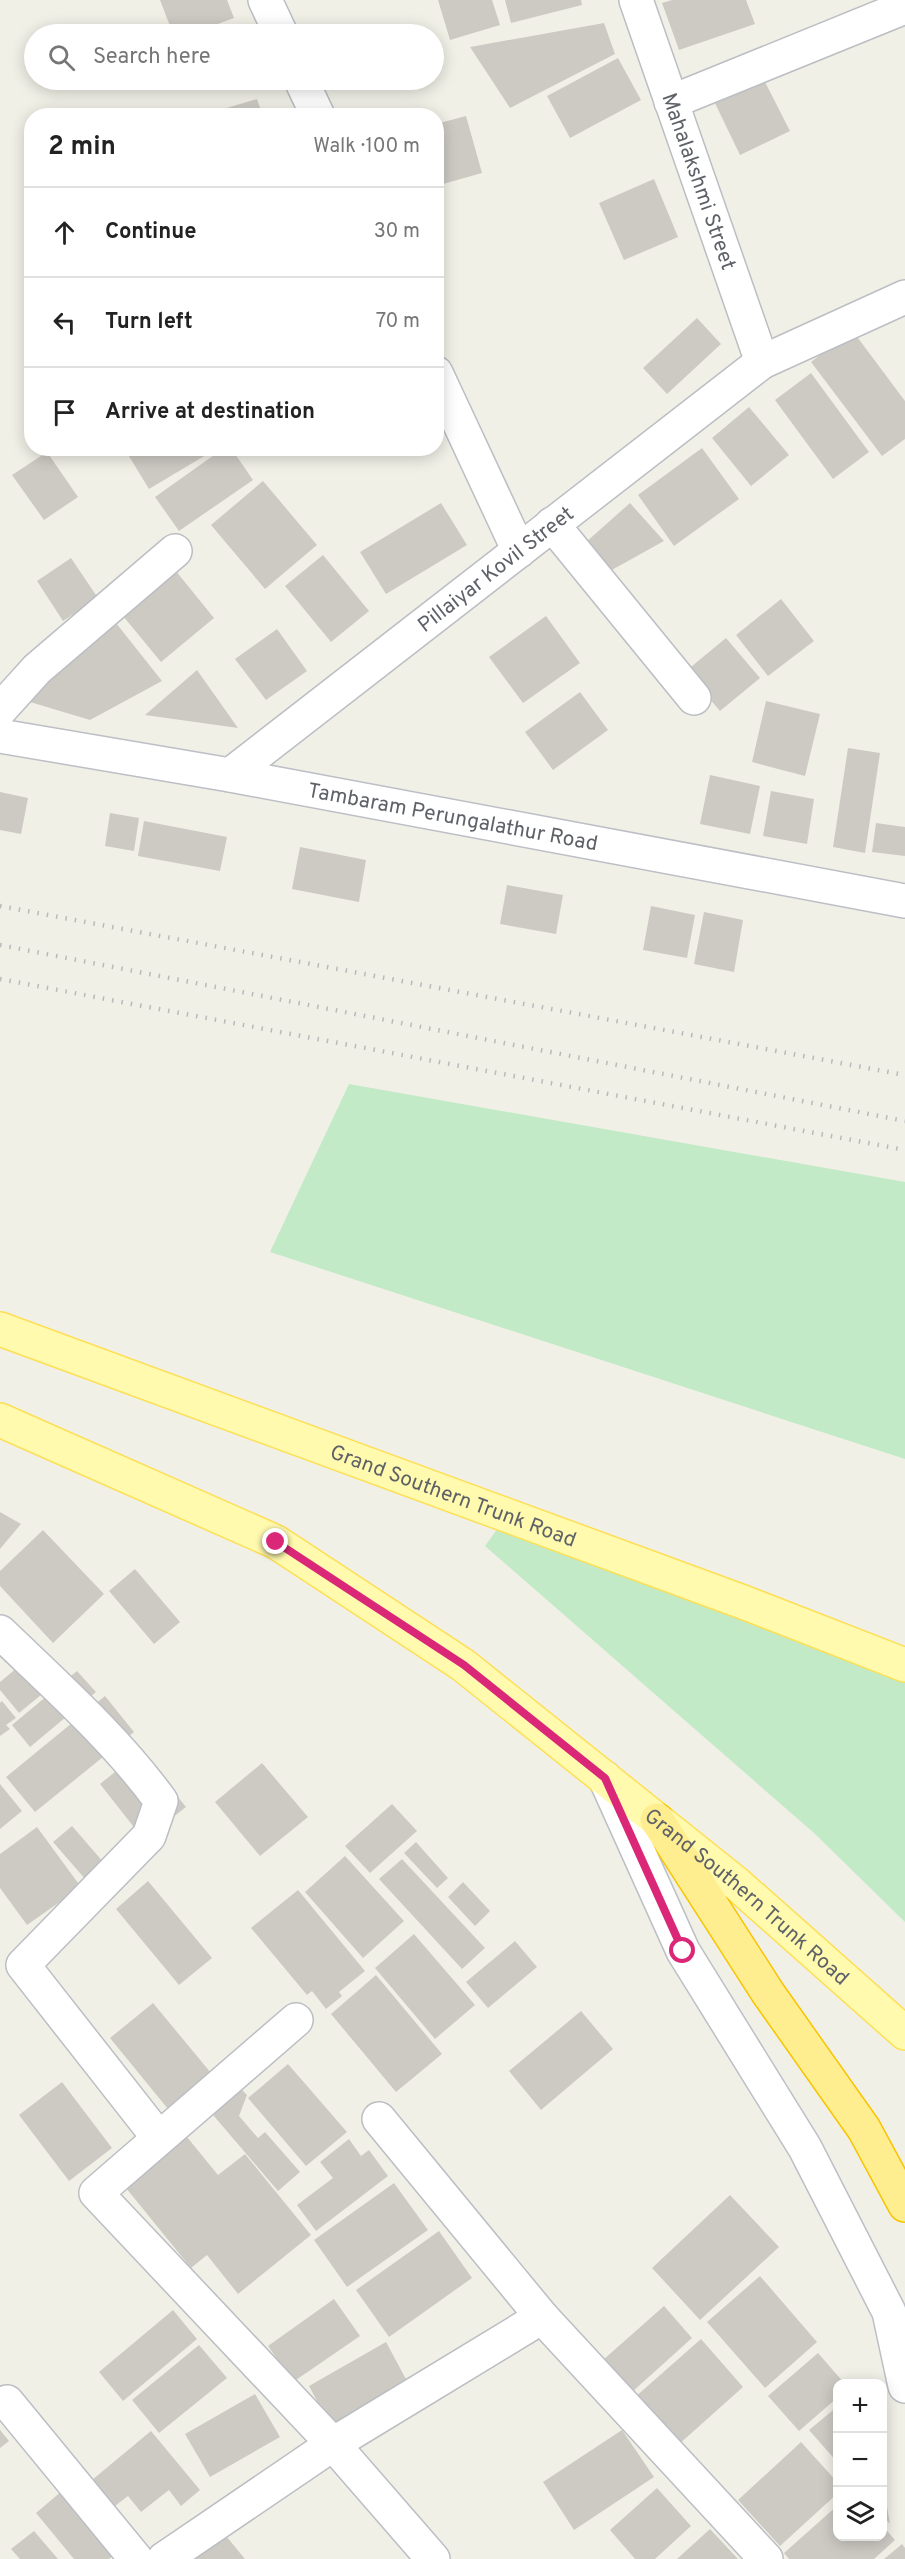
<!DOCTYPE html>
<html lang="en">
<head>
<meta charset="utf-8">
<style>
	:root { --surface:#fff; --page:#f6f6f6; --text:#222; --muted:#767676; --line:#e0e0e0 }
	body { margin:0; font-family:Overpass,sans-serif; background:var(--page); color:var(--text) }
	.controls { position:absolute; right:18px; bottom:18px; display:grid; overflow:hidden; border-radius:12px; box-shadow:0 3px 15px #0003 }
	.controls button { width:54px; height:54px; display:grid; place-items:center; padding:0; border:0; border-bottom:2px solid var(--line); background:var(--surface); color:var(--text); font:30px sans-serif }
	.stop { position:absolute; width:18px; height:18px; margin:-14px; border:4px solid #db2777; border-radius:50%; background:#fff }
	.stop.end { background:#db2777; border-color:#fff; box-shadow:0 2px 6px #0008 }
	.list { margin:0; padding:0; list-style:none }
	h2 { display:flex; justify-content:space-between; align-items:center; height:78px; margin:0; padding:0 24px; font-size:26px }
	h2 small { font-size:20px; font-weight:400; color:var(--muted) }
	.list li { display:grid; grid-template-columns:39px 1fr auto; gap:18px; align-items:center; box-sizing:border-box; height:90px; padding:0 24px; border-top:2px solid var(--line) }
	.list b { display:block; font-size:22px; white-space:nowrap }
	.list em { font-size:20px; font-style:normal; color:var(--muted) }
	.icon { flex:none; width:33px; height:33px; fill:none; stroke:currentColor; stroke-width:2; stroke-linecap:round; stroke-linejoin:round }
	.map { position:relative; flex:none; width:905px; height:2559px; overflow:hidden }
	.search { position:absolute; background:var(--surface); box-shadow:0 3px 15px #0003; left:24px; top:24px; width:420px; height:66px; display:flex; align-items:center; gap:15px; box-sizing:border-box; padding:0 21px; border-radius:33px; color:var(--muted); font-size:22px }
	.panel { position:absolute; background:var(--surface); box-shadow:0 3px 15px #0003; left:24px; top:108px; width:420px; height:348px; border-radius:24px }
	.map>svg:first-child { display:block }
</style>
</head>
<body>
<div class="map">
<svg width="905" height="2559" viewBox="0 0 905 2559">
	<rect width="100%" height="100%" fill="#f1f0e7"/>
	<path fill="#c2eac6" d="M349,1084L905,1182V1459L270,1252Z
		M500,1525L905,1683V1922L814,1833L485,1546Z"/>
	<path fill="#cdcac4" d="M160,0H227L234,18L191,34H173Z
		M438,0H492L500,25L450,40Z
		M505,0H581L582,5L511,23Z
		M672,0H746L755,24L679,50L662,3Z
		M604,23L615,54L510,108L470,47Z
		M618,58L641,100L570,138L547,96Z
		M761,74L790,131L740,155L712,97Z
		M257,99L263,116H203V115Z
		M466,116L482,173L436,186V124Z
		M654,179L678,237L624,260L599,203Z
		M697,318L721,344L667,394L643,368Z
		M852,330L905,401V439L882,456L811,362Z
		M811,373L869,452L833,479L775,400Z
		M749,407L789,455L751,486L712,438Z
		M124,448H209L211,452L149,489Z
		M224,448H231L253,480L179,531L155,497Z
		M702,448L739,499L674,546L638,495Z
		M47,452L78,497L44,520L12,475Z
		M263,481L317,545L265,589L211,525Z
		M441,503L467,545L386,594L360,552Z
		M630,503L664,541L610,571L585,543Z
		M323,555L369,611L331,642L285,586Z
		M71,558L98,598L63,621L37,581Z
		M171,565L214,618L161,662L118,610Z
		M781,599L814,641L768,676L736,635Z
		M546,616L580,663L523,703L489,657Z
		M116,623L162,681L90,720L20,699Z
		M277,629L307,671L266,700L235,659Z
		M726,638L760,678L720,711L686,671Z
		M197,670L238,728L145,715Z
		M580,692L608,730L553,770L525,732Z
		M766,701L820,714L805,776L752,762Z
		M848,748L880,753L865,853L833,847Z
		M710,775L760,786L750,834L700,824Z
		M771,791L814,799L807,844L763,836Z
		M0,792L28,798L21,834L0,830Z
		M110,813L139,818L134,851L105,846Z
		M144,821L227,837L220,871L138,856Z
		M876,823L905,827V856L872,852Z
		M300,847L366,860L359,902L292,889Z
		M507,885L563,895L556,934L500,924Z
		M651,906L695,915L687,958L643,950Z
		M704,912L743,920L734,972L694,964Z
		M0,1512L21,1524L0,1549Z
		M43,1530L104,1594L53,1643L0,1586V1571Z
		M135,1569L180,1622L154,1644L109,1591Z
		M24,1662L47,1690L19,1713L0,1690V1682Z
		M77,1671L96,1692L30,1747L12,1725Z
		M105,1696L134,1732L35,1812L6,1777Z
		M2,1701L16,1718L6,1725L10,1729L0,1736V1703Z
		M141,1751L186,1807L144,1840L100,1784Z
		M262,1763L308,1817L260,1856L215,1802Z
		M0,1784L22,1811L0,1829Z
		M392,1804L417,1831L370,1873L345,1846Z
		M72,1826L105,1864L86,1880L53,1842Z
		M37,1827L81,1887L27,1925L0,1888V1854Z
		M416,1842L448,1878L437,1888L404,1853Z
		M345,1856L404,1921L363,1958L305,1892Z
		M402,1859L485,1948L462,1969L379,1879Z
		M148,1881L212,1958L179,1985L116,1909Z
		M463,1882L490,1911L475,1926L448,1897Z
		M298,1890L365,1971L339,1992L342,1996L326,2009L312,1991L307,1995L251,1928Z
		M414,1934L475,2005L435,2039L375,1968Z
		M515,1941L537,1967L488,2008L466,1982Z
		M376,1975L442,2054L396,2092L331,2014Z
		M153,2003L211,2073L168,2109L110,2038Z
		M581,2011L613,2049L541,2110L509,2071Z
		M288,2064L347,2132L306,2166L248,2098Z
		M62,2082L112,2148L69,2181L19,2115Z
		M242,2090L247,2095L239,2116L258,2138L265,2132L300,2172L278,2191L213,2115Z
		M187,2137L218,2175L245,2154L311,2235L238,2294L207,2255L191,2268L126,2188Z
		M349,2139L361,2156L369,2150L388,2176L316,2231L297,2205L333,2178L320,2162Z
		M394,2183L428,2230L347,2287L314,2240Z
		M730,2195L779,2247L700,2320L652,2268Z
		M439,2231L472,2278L389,2337L356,2290Z
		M760,2276L817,2342L765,2388L707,2322Z
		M334,2299L360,2336L293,2382L268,2346Z
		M664,2306L692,2338L632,2392L603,2360Z
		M173,2310L197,2339L123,2401L99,2372Z
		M701,2339L743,2387L677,2446L634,2398Z
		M386,2342L407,2381L330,2425L309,2386Z
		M199,2345L227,2378L159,2433L132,2400Z
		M818,2353L845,2384H838V2397L799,2431L768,2396Z
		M255,2394L280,2437L210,2477L185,2434Z
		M838,2406V2463L809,2430Z
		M0,2430L9,2441L0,2448Z
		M622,2430L654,2477L574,2530L543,2482Z
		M151,2431L200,2490L181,2506L169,2490L141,2512L128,2496L115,2506L92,2480Z
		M801,2442L838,2483V2493L780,2546L738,2500Z
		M657,2488L691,2526L655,2559H635L610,2530Z
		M882,2489H884L890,2524L882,2515Z
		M63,2490L115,2554L109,2559H74L36,2513Z
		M838,2505V2536H882V2525L895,2540L874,2559H789L784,2553Z
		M710,2529L738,2559H677Z
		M34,2531L58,2559H20L11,2549Z
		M222,2531L245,2559H188Z
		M902,2544L905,2548V2559H884Z"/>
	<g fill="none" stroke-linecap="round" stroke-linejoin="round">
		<g stroke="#bbbec3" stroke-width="36">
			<g id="street">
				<path d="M265,0L281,34"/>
				<path id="s1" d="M636,0L762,362"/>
				<path d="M301,80L318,116"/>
				<path d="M671,102L905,7"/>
				<path d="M436,373L519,551"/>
				<path d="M552,524L694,698"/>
				<path d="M0,710L37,669L175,551"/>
				<path id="s2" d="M230,775L762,362L905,297"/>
				<path d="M0,1632C56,1686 115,1738 161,1801L149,1836L23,1965L158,2137"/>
				<path d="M296,2020L96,2193L333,2444L433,2559"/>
				<path d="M379,2119L542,2317L766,2559"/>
				<path d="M7,2402L136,2559"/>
				<path d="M164,2559L333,2444L542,2317"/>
			</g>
		</g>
		<g stroke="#bcbfc5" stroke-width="36">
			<g id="secondary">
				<path id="s3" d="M0,736L230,775L905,901"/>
				<path d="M605,1778L683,1951L805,2148L889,2312L905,2386"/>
			</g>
		</g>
		<g stroke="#fddf55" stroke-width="36">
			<g id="primary">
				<path id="s4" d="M0,1329L743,1602L905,1665"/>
				<path id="s5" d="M0,1420L276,1542L463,1665L737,1884L905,2033"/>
			</g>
		</g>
		<g stroke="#f8c400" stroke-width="36">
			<path id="highway" d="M657,1820L768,1993L864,2129L905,2205"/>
		</g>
		<use href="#street" stroke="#fff" stroke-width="33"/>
		<use href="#secondary" stroke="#fff" stroke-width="33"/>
		<use href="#primary" stroke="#fffaae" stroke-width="33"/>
		<use href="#highway" stroke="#ffee90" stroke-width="33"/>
		<path stroke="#b8b9b9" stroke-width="4.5" stroke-dasharray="1.5 8" stroke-linecap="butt" d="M0,906L905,1075
			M0,945L905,1121
			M0,979L905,1150"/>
	</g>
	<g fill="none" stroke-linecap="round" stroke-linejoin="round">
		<path stroke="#db2777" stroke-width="8" d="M276,1542L464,1665L605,1778L683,1951"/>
	</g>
	<g text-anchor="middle" stroke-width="4.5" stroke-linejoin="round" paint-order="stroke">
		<g font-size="21" fill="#5e6268" stroke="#fff">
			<text dy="7" stroke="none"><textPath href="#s1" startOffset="192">Mahalakshmi Street</textPath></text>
			<text dy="7" stroke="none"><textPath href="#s2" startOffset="336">Pillaiyar Kovil Street</textPath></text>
			<text dy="7" stroke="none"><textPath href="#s3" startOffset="460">Tambaram Perungalathur Road</textPath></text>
			<text dy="7" stroke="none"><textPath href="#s4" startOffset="483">Grand Southern Trunk Road</textPath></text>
			<text dy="7" stroke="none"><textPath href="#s5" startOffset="892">Grand Southern Trunk Road</textPath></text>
		</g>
	</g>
</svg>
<div class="controls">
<button>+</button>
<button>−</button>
<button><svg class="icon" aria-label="layers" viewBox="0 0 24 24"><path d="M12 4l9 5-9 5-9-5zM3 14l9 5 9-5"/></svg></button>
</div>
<div class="stop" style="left:683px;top:1951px"></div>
<div class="stop end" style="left:276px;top:1542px"></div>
<div class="search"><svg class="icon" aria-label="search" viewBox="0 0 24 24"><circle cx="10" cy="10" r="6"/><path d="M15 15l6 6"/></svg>Search here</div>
<section class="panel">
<h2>2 min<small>Walk · 100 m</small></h2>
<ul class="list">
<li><svg class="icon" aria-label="ahead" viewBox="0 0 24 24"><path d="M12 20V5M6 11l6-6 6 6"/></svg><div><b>Continue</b></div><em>30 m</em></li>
<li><svg class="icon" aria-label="left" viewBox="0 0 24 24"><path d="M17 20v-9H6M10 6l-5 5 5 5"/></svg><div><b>Turn left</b></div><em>70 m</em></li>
<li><svg class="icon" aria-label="arrive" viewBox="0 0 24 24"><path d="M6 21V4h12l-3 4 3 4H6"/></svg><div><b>Arrive at destination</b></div></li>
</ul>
</section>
</div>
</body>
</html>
